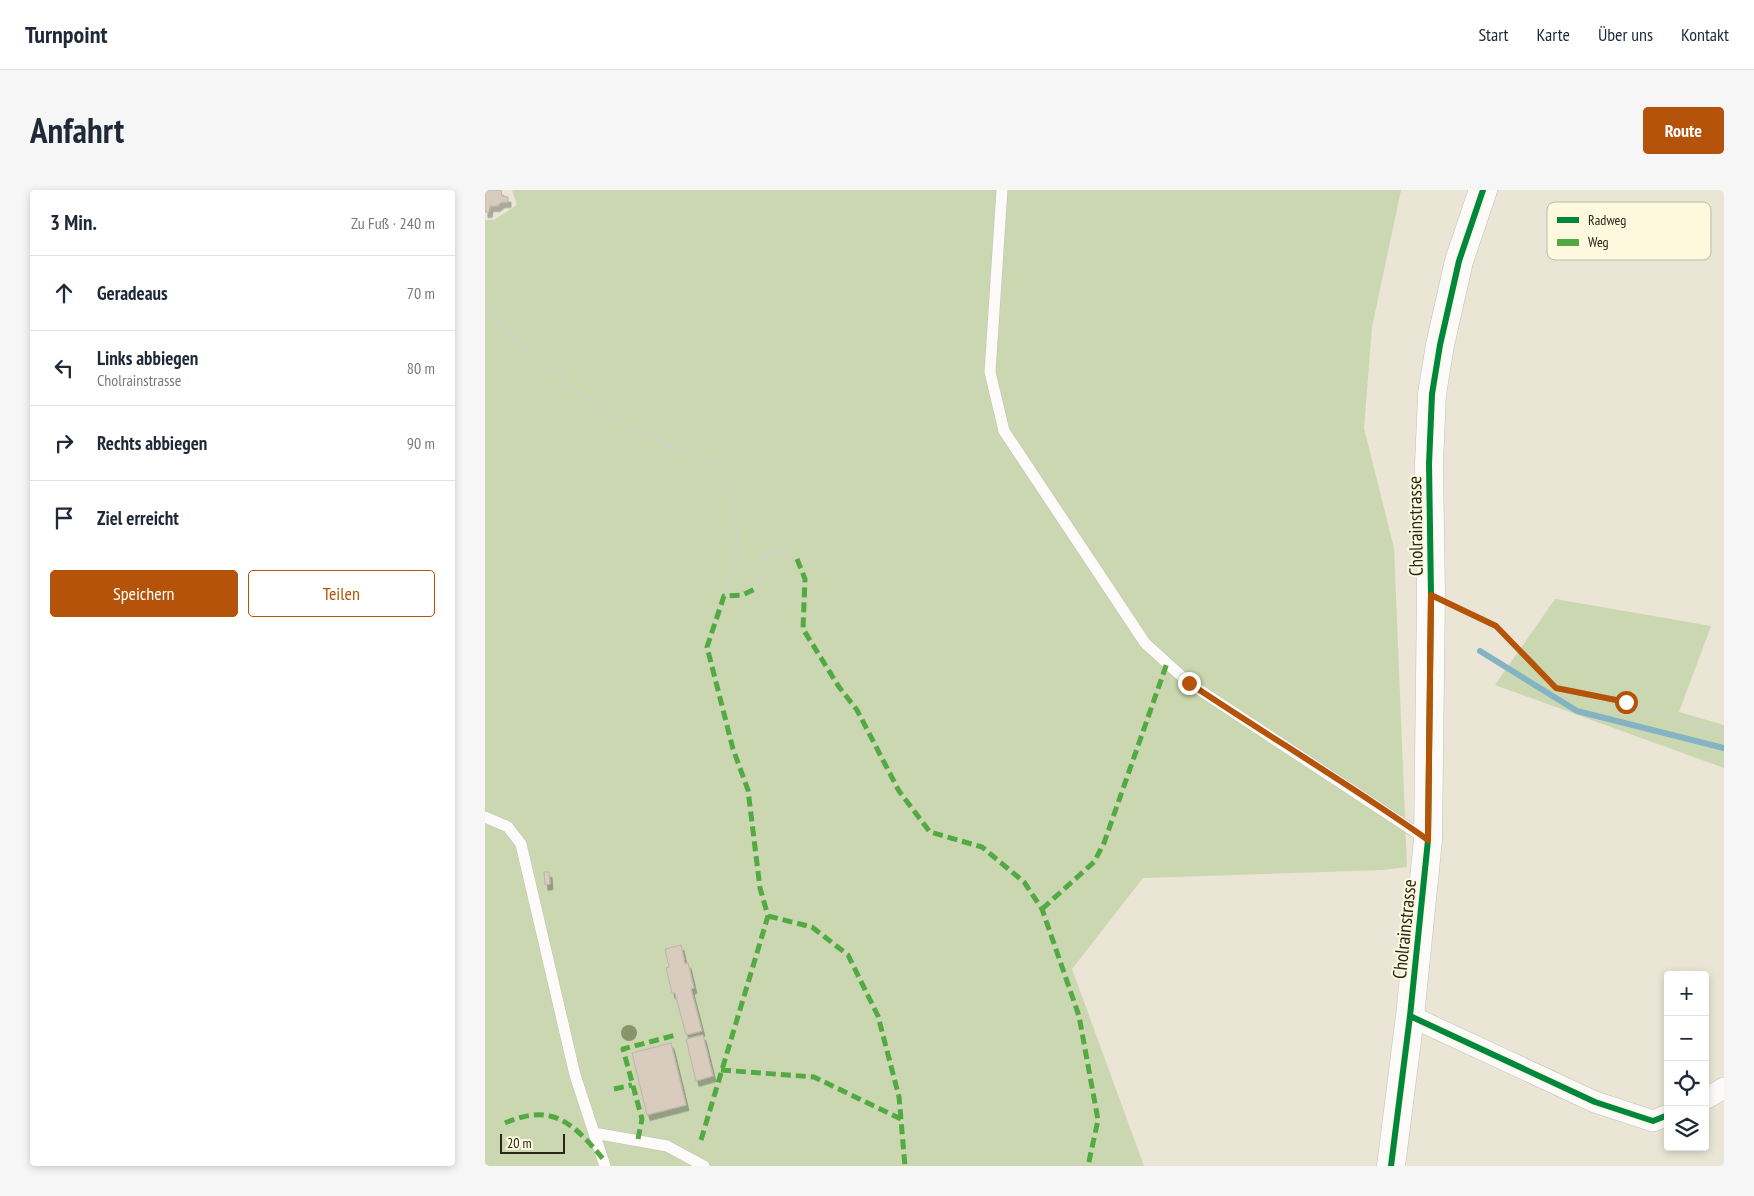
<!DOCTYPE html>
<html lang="de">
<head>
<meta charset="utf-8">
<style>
	:root { --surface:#fff; --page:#f6f6f7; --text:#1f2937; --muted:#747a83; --line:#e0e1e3; --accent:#b45309 }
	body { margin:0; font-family:"PT Sans Narrow",sans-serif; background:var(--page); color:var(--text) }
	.controls { position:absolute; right:15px; bottom:15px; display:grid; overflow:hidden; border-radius:5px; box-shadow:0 2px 8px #0003 }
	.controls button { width:45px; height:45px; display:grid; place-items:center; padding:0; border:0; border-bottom:1px solid var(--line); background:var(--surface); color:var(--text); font:25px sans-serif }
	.scale { position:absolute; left:15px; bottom:12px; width:65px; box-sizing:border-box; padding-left:5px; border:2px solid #29261a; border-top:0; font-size:14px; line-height:18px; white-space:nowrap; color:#29261a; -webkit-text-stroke:4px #fef8df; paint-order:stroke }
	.stop { position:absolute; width:15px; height:15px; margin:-11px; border:4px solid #b45309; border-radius:50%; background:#fff }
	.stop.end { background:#b45309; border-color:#fff; box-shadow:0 1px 5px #0008 }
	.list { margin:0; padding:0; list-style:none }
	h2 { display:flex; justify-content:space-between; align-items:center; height:65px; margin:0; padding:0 20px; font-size:21px }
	h2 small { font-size:16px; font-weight:400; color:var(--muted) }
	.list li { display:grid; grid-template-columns:32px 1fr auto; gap:15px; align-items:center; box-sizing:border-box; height:75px; padding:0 20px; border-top:1px solid var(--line) }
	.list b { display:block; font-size:19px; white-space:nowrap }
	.list p { margin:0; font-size:16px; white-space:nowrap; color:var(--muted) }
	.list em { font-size:16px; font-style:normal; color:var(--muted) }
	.actions { display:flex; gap:10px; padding:15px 20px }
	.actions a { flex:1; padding:11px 0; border:1px solid var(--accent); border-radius:5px; text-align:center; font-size:18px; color:var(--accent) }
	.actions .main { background:var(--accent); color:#fff }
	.icon { flex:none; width:28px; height:28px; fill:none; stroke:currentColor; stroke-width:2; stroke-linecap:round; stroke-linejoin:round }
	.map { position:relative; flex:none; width:1239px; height:976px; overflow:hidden; border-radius:5px }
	header { display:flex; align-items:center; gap:30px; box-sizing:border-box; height:70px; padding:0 25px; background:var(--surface); border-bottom:1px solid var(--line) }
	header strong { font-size:24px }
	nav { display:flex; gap:28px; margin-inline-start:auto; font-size:18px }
	.intro { display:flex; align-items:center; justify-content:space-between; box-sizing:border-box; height:120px; padding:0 30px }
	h1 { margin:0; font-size:35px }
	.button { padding:12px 22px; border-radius:5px; background:var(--accent); color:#fff; font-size:18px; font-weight:700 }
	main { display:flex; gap:30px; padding:0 30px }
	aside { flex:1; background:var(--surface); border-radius:5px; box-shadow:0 2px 8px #0003 }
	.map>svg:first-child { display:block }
</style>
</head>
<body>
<header>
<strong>Turnpoint</strong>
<nav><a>Start</a><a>Karte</a><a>Über uns</a><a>Kontakt</a></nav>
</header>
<div class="intro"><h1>Anfahrt</h1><a class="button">Route</a></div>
<main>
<aside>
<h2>3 Min.<small>Zu Fuß · 240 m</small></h2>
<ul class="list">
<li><svg class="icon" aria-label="ahead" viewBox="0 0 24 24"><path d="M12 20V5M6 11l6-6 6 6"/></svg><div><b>Geradeaus</b></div><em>70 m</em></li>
<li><svg class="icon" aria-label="left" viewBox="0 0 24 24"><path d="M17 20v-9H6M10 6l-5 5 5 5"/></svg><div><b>Links abbiegen</b><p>Cholrainstrasse</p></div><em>80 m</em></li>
<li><svg class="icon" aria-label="right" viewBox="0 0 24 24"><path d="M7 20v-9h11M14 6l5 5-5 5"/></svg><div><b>Rechts abbiegen</b></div><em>90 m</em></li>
<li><svg class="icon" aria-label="arrive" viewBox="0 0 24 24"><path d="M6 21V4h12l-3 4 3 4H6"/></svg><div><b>Ziel erreicht</b></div></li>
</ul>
<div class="actions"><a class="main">Speichern</a><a>Teilen</a></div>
</aside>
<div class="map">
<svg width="1239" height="976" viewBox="0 0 1239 976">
	<defs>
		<filter id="shadow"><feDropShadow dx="3" dy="5.5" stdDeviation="0" flood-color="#0004"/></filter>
	</defs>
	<rect width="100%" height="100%" fill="#eae5d4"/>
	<path fill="#cbd7b1" d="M27,0H916L887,137L879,238L909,358L922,677L897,680L658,688L587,779L659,976H0V30H9L32,15Z
		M1070,409L1226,436L1194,522L1239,535V578L1010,495Z"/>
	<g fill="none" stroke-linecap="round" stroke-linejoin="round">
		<path stroke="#84b3c3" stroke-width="6" d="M995,461L1092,521L1239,558"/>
	</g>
	<path fill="#d9cbbd" stroke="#bbb4a9" filter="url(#shadow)" d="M0,0H16L17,6L23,7V12H17L12,16H5L4,22H0Z
		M59,682H64L65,694L60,695Z
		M196,755L200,774L203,773L209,798L206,799L217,841L201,845L190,803H187L181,778L184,777L180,759Z
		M218,845L228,886L211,891L201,849Z
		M186,853L201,915L162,925L147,863Z"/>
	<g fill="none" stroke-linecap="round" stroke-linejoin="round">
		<g stroke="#c4c1b3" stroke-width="12">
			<path id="service" d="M517,0L505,182L519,241L660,453L704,493L941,649
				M0,627L23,637L36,654L90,885L109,943L182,956L219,976
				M109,943L120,976"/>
		</g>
		<g stroke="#c4c1b3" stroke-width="22">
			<path id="minor" d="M925,826L1110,912L1168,931L1183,925
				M1220,909L1239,898"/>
		</g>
		<g stroke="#c4c1b3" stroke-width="29">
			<path id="tertiary" d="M906,976L925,826L943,650L946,405L944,274L947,204L955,155L974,71L998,0"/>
		</g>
		<path stroke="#d1d0cb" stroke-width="3" stroke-dasharray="4 4" stroke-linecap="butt" d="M0,108L22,141L79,191L139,236L220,270L246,296L253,355L239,406
			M270,399C277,386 276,368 287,358L312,369
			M969,416L1011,436L1071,498L1141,512L1239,544
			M112,903L129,899"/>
		<use href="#service" stroke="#fcfbf9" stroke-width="11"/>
		<use href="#minor" stroke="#fcfbf9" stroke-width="21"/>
		<use href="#tertiary" stroke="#fcfbf9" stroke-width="28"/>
		<path stroke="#53aa42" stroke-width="5" stroke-dasharray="10 5" stroke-linecap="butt" d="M312,369L320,389L318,439L354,497L372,520L414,601L445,642L497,657L539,692L557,719L594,826L613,930L603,976
			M557,719L609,672L619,653L682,473
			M283,726L327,737L363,765L393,826L414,907L420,976
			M236,880L329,887L416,929
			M129,899L147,895
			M20,933C68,912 89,934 119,970
			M153,949L157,929L138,859L191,845
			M216,950L283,726L275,698L263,600L248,559L222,457L239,406L257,405L270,399"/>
		<g stroke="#fef8df" stroke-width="9">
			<path id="cycleway" d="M925,826L1110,912L1168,931L1183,925
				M906,976L925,826L943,650L946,405L944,274L947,204L955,155L974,71L998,0"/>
		</g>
		<use href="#cycleway" stroke="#00873e" stroke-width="6"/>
	</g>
	<circle fill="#89946b" cx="144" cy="843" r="8"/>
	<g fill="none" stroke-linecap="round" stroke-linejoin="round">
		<path stroke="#b45309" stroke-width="6" d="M704,493C783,546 866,595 943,650L946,405L1011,436L1071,498L1141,512"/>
	</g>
	<g text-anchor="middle" stroke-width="4" stroke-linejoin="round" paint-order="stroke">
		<g font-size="19" fill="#29261a" stroke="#fef8df">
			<text transform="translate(930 336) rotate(-91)" y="7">Cholrainstrasse</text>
			<text transform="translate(919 739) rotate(-84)" y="7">Cholrainstrasse</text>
		</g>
	</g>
	<rect x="1062" y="12" width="164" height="58" rx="8" fill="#fef8df" stroke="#beb9a4" stroke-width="1"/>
	<rect x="1072" y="27" width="22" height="6" fill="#00873e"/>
	<rect x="1072" y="49" width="22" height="7" fill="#53aa42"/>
	<g font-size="14" fill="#29261a">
		<text x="1103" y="35">Radweg</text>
		<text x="1103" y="57">Weg</text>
	</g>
</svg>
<div class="controls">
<button>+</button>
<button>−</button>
<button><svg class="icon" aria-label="locate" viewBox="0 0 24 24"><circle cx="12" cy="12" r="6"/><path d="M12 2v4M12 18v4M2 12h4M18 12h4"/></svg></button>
<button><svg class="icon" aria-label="layers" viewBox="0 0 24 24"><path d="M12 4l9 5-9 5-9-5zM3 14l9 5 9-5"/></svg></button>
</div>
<div class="scale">20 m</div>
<div class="stop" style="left:1141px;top:512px"></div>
<div class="stop end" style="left:704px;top:493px"></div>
</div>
</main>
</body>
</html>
